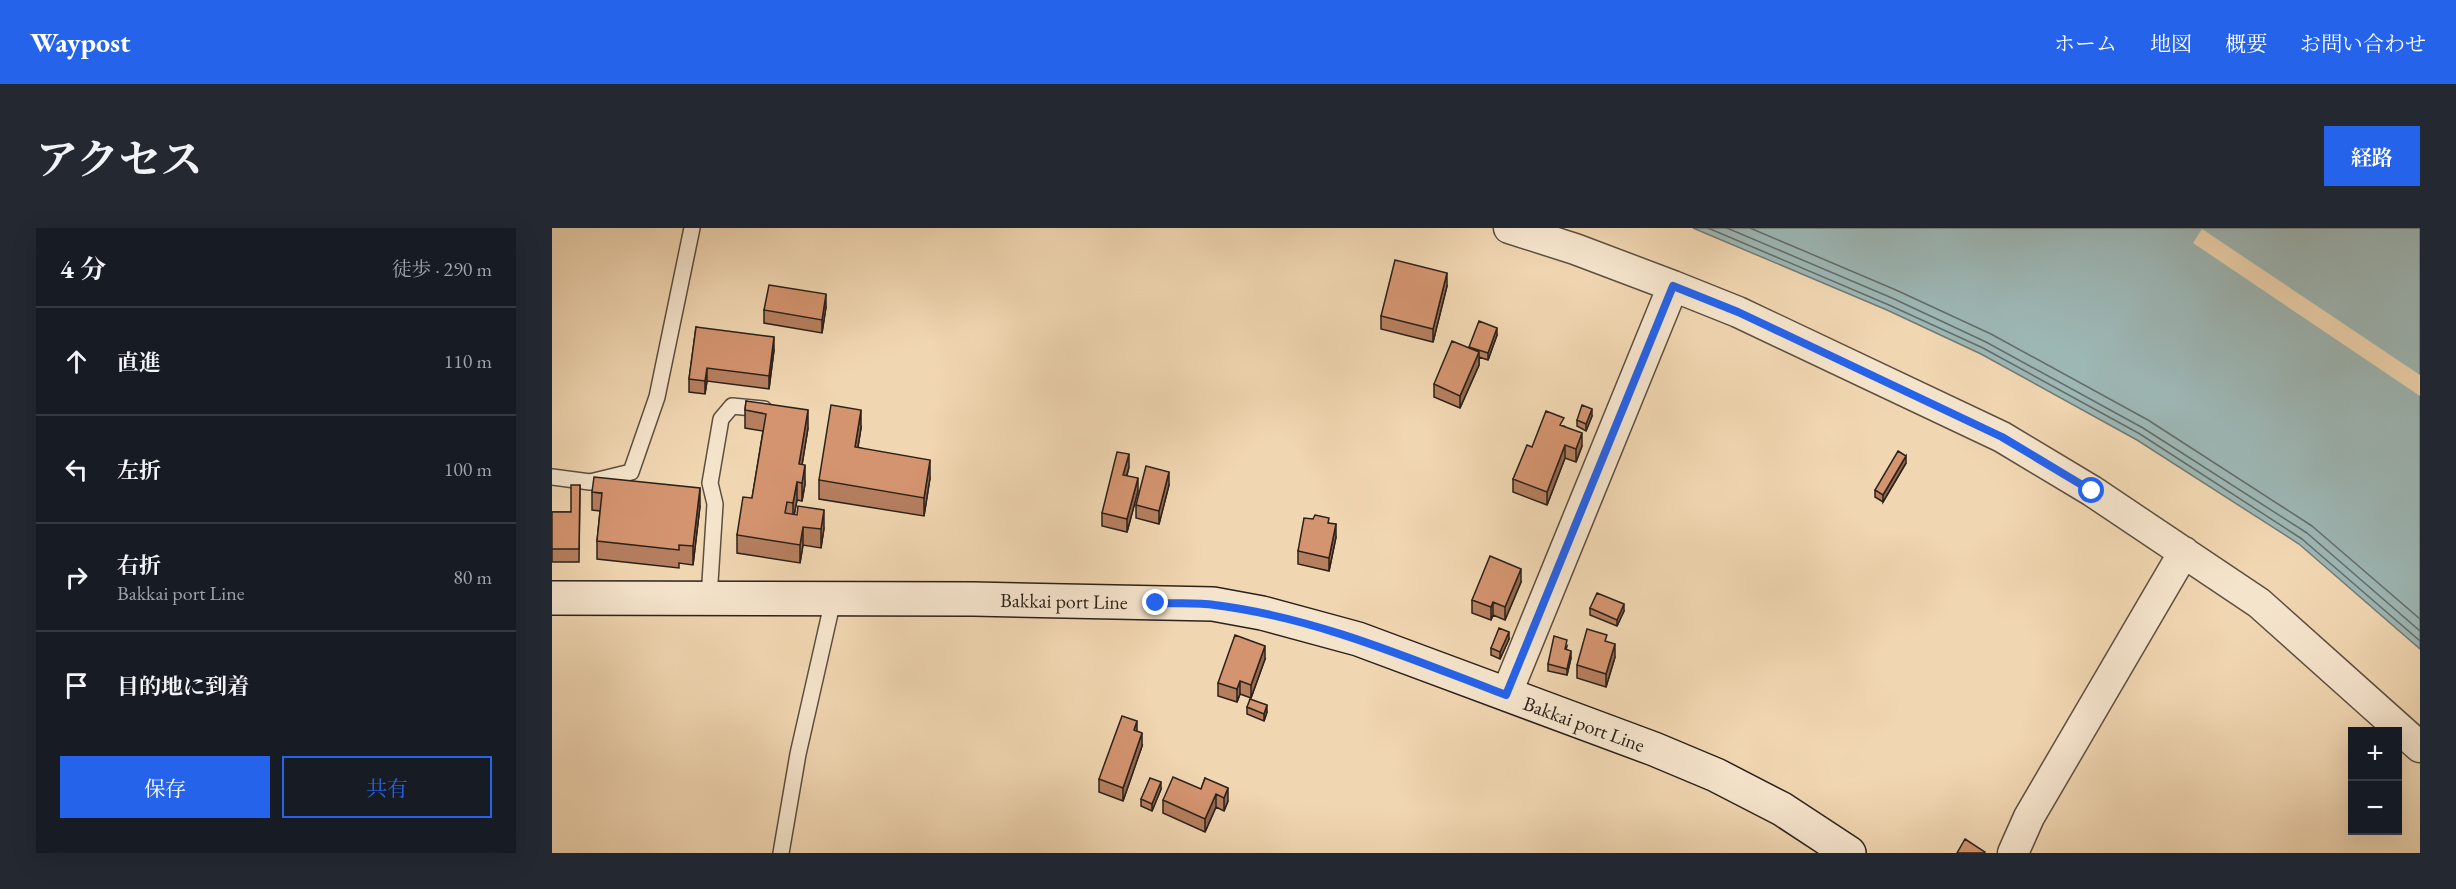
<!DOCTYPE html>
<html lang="ja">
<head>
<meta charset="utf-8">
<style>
	:root { --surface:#171b24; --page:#242831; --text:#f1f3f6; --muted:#9ea1a6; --line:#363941; --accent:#2563eb }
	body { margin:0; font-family:"EB Garamond","Noto Serif JP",serif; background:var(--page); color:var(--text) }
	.controls { position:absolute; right:18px; bottom:18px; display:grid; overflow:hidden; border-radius:0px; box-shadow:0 6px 24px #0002 }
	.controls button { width:54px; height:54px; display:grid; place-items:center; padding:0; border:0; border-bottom:2px solid var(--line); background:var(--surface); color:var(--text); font:30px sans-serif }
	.stop { position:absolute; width:18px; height:18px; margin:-14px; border:4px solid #2563eb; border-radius:50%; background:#fff }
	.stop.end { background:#2563eb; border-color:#fff; box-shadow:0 2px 6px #0008 }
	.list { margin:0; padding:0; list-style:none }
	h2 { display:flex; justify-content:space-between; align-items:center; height:78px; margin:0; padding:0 24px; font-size:26px }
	h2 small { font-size:20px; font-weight:400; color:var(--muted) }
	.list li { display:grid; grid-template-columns:39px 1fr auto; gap:18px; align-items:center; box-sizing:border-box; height:108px; padding:0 24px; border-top:2px solid var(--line) }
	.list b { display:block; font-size:22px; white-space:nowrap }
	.list p { margin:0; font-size:20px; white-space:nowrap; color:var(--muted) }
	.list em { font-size:20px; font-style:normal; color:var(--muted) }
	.actions { display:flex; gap:12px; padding:18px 24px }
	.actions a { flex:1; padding:14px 0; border:2px solid var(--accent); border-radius:0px; text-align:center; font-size:21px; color:var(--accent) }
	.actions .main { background:var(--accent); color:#fff }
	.icon { flex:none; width:33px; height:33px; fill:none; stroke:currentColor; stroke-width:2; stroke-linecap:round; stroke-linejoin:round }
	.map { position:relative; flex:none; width:1868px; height:625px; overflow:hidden; border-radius:0px }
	header { display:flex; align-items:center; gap:36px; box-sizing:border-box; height:84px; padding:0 30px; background:var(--accent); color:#fff }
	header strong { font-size:28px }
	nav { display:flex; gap:33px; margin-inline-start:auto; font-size:21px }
	.intro { display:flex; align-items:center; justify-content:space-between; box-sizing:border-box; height:144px; padding:0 36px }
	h1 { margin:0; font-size:42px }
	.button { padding:15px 27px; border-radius:0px; background:var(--accent); color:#fff; font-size:21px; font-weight:700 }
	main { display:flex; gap:36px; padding:0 36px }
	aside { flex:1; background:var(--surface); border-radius:0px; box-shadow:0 6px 24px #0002 }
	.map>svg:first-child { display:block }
</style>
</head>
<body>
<header>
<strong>Waypost</strong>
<nav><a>ホーム</a><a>地図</a><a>概要</a><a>お問い合わせ</a></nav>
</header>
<div class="intro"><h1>アクセス</h1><a class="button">経路</a></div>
<main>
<aside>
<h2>4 分<small>徒歩 · 290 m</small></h2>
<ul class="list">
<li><svg class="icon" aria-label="ahead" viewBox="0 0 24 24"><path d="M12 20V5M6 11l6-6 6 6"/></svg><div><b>直進</b></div><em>110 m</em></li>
<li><svg class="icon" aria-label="left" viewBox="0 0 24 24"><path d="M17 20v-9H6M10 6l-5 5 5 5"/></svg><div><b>左折</b></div><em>100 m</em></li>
<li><svg class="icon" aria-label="right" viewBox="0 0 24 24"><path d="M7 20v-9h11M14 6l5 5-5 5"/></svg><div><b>右折</b><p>Bakkai port Line</p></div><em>80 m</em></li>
<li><svg class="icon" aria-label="arrive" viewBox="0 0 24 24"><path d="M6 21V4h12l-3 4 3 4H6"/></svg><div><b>目的地に到着</b></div></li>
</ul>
<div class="actions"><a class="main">保存</a><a>共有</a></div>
</aside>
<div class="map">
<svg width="1868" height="625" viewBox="0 0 1868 625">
	<rect width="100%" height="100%" fill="#f0d6b1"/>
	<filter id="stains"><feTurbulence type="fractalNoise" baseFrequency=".00333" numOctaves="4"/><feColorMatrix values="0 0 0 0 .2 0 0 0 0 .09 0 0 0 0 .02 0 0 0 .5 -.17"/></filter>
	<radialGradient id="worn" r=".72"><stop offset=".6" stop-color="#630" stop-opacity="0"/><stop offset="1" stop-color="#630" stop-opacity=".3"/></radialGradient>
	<path fill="#9db7b5" stroke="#707b77" stroke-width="1.5" d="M1141,0H1868V421L1747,316L1585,212L1429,126L1335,82Z"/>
	<path fill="#f0d6b1" d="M1650,1L1868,147V168L1641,15Z"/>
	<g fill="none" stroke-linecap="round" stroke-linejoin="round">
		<path stroke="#646c68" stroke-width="1.5" d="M1156,0L1337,77L1431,120L1588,206L1750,311L1868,413
			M1175,0L1340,70L1434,114L1591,200L1755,305L1868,403
			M1198,0L1344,62L1439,106L1596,192L1760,298L1868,391"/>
		<g stroke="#5d4f40" stroke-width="18">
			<path id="lane" d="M0,249L38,254L79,244L105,169L140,0
				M157,370L163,276L158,255L169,191L180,178L212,181
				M229,625L246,526L281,372"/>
		</g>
		<g stroke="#5d4f40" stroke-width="33">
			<path id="street" d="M957,0L1023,21L1121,58
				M954,467L1121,58L1186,84L1450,209L1540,263L1707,375L1868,519
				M1461,625L1477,589L1632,324"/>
		</g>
		<g stroke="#2c221b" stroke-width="36">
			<path id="secondary" d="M0,370L421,371L661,376L710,385L806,411L1102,521L1164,547L1230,581L1297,625"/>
		</g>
		<use href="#lane" stroke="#f5e4cc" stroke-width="15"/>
		<use href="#street" stroke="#f5e4cc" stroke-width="30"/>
		<use href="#secondary" stroke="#f5e4cc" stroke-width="33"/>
	</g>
	<path fill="#b57f5f" stroke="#2c221b" stroke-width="1.5" d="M895,58L881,114L829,101V88Z
		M274,79L270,105L212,95V82Z
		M144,99L222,122L217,161L155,153L153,166L137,164V151Z
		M945,107L936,132L927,129V137L908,180L882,169V156L917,120V119Z
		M194,173L256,200L250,237L253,256L250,273L245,272L242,287L272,300L269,320L251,317L248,335L185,325V307L200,270L211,203L193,200V182Z
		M1040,188L1034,203L1025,198V192Z
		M1012,198L1030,218L1024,234L1013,230L995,277L961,264V251L980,219Z
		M309,200L306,219L378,250L372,288L267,271V252Z
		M1354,235L1331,274L1323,269V262Z
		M577,239L575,247L586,263L575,304L550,298V285Z
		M28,257L27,334H0V284H19Z
		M617,257L607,296L584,290V277Z
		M40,264L148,278L141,337L127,335V340L45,331V313L48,283L40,282Z
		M761,291L777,295L784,309L777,343L746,336V323Z
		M969,354L953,392L941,387L939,392L920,385V372Z
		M1038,380L1072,383L1065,398L1038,387Z
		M957,411L948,431L939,427V420Z
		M1055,414L1063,429L1054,459L1025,450V437Z
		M1015,418L1014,422L1019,430L1015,447L996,443V436Z
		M713,431L699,470L688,466L685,474L666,468V455Z
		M695,479L715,484L712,493L695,486Z
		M590,518L571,573L547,564V551Z
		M653,550L676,573L672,583L664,579L653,604L611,585V572L649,561Z
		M609,561L600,583L589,578V571Z"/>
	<path fill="#94684e" stroke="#2c221b" stroke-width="1.5" d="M895,45V58L881,114V101Z
		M274,66V79L270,105V92Z
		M945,100V107L936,132V125Z
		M222,109V122L217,161V148Z
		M927,124V137L908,180V168Z
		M155,140V153L153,166V153Z
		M1040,181V188L1034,203V196Z
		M256,182V200L247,255V236Z
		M309,182V200L303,237V219Z
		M1030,205V218L1024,234V221Z
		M1013,217V230L995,277V264Z
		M577,226V239L571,260V247Z
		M1354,228V235L1331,274V267Z
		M378,232V250L372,288V270Z
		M253,237V256L250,273V255Z
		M617,244V257L607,296V283Z
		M586,250V263L575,304V291Z
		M245,254V272L241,293V275Z
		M148,260V278L141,337V318Z
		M272,282V300L269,320V301Z
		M784,296V309L777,343V330Z
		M251,299V317L248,335V317Z
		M969,341V354L953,392V379Z
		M941,374V387L939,392V379Z
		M1072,376V383L1065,398V392Z
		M957,404V411L948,431V424Z
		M1063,416V429L1054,459V446Z
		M713,418V431L699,470V457Z
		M1019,423V430L1015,447V441Z
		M688,453V466L685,474V461Z
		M715,477V484L712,493V486Z
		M585,493V506L582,502Z
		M590,505V518L571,573V560Z
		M609,554V561L600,583V576Z
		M676,560V573L672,583V570Z
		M664,566V579L653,604V591Z"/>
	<path fill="#d3946f" stroke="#2c221b" stroke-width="1.5" d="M843,32L895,45L881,101L829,88Z
		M217,57L274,66L270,92L212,82Z
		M927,93L945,100L936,125L917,119Z
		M144,99L222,109L217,148L155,140L153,153L137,151Z
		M900,113L927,124L908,168L882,156Z
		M194,173L256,182L247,236L253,237L250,255L245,254L241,275L235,274L233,285L245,287L246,278L272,282L269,301L251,299L248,317L185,307L191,269L200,270L214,186L193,182Z
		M279,177L309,182L303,219L378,232L372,270L267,252Z
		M1030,177L1040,181L1034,196L1025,192Z
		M994,183L1012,190L1008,197L1030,205L1024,221L1013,217L995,264L961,251L975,217L980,219Z
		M1346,223L1354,228L1331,267L1323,262Z
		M565,224L577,226L571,247L586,250L575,291L550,285Z
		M594,238L617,244L607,283L584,277Z
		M42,249L148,260L141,318L127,317V322L45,313L50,265L40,264Z
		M19,257H28L27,321H0V284H19Z
		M763,287L777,290L776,295L784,296L777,330L746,323L752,290L761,291Z
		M938,328L969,341L953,379L941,374L939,379L920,372Z
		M1045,365L1072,376L1065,392L1038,380Z
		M947,400L957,404L948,424L939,420Z
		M1035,401L1055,407L1053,413L1063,416L1054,446L1025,437Z
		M683,407L713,418L699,457L688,453L685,461L666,455Z
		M1002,408L1015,412L1013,421L1019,423L1015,441L996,436Z
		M698,471L715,477L712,486L695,479Z
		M570,488L585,493L582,502L590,505L571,560L547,551Z
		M621,549L649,561L653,550L676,560L672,570L664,566L653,591L611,572Z
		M598,550L609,554L600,576L589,571Z
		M1413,611L1433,624L1432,625H1405Z"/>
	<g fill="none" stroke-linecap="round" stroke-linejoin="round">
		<path stroke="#2563eb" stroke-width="8" d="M604,375C623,376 644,374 663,377C765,390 859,431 954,467L1121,58L1186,84L1450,209L1540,263"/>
	</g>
	<g text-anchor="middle" stroke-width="5" stroke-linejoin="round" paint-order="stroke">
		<g font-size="20" fill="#2c221b" stroke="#f5e4cc">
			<text transform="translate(512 373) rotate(1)" y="7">Bakkai port Line</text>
			<text transform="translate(1032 496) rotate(20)" y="7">Bakkai port Line</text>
		</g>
	</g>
	<rect width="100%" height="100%" filter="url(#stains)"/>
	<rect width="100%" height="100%" fill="url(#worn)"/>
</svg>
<div class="controls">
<button>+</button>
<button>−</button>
</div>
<div class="stop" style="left:1540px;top:263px"></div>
<div class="stop end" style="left:604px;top:375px"></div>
</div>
</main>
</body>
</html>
